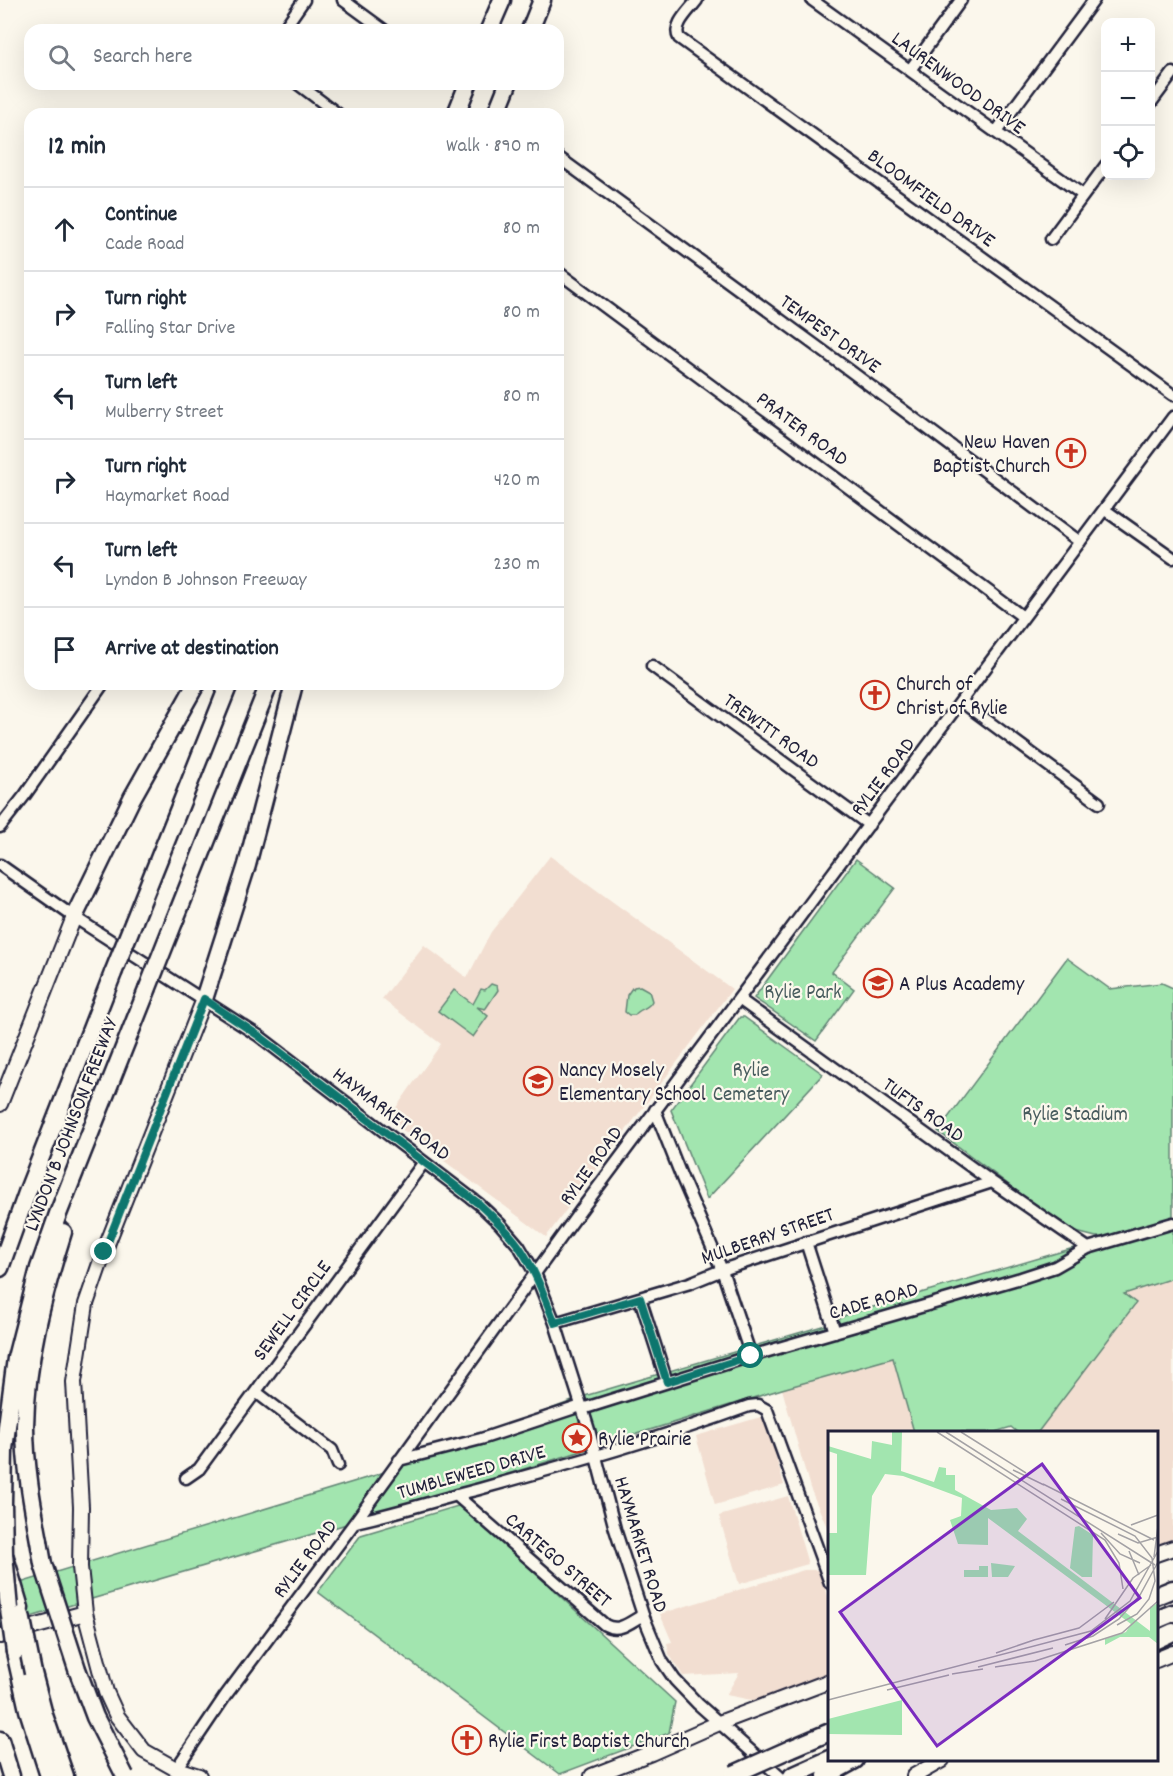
<!DOCTYPE html>
<html lang="en">
<head>
<meta charset="utf-8">
<style>
	:root { --surface:#fff; --page:#f6f6f7; --text:#1f2937; --muted:#747a83; --line:#e0e1e3 }
	body { margin:0; font-family:Dekko,sans-serif; background:var(--page); color:var(--text) }
	.controls { position:absolute; right:18px; top:18px; display:grid; overflow:hidden; border-radius:12px; box-shadow:0 6px 24px #0002 }
	.controls button { width:54px; height:54px; display:grid; place-items:center; padding:0; border:0; border-bottom:2px solid var(--line); background:var(--surface); color:var(--text); font:30px sans-serif }
	.stop { position:absolute; width:18px; height:18px; margin:-14px; border:4px solid #0f766e; border-radius:50%; background:#fff }
	.stop.end { background:#0f766e; border-color:#fff; box-shadow:0 2px 6px #0008 }
	.list { margin:0; padding:0; list-style:none }
	h2 { display:flex; justify-content:space-between; align-items:center; height:78px; margin:0; padding:0 24px; font-size:26px }
	h2 small { font-size:20px; font-weight:400; color:var(--muted) }
	.list li { display:grid; grid-template-columns:39px 1fr auto; gap:18px; align-items:center; box-sizing:border-box; height:84px; padding:0 24px; border-top:2px solid var(--line) }
	.list b { display:block; font-size:22px; white-space:nowrap }
	.list p { margin:0; font-size:20px; white-space:nowrap; color:var(--muted) }
	.list em { font-size:20px; font-style:normal; color:var(--muted) }
	.icon { flex:none; width:33px; height:33px; fill:none; stroke:currentColor; stroke-width:2; stroke-linecap:round; stroke-linejoin:round }
	.map { position:relative; flex:none; width:1173px; height:1776px; overflow:hidden }
	.search { position:absolute; background:var(--surface); box-shadow:0 6px 24px #0002; left:24px; top:24px; width:540px; height:66px; display:flex; align-items:center; gap:15px; box-sizing:border-box; padding:0 21px; border-radius:18px; color:var(--muted); font-size:22px }
	.panel { position:absolute; background:var(--surface); box-shadow:0 6px 24px #0002; left:24px; top:108px; width:540px; height:582px; border-radius:18px }
	.map>svg:first-child { display:block }
</style>
</head>
<body>
<div class="map">
<svg width="1173" height="1776" viewBox="0 0 1173 1776">
	<rect width="100%" height="100%" fill="#fbf7ec"/>
	<filter id="ink" filterUnits="userSpaceOnUse"><feTurbulence type="fractalNoise" baseFrequency=".0167" numOctaves="2"/><feDisplacementMap in="SourceGraphic" scale="12" xChannelSelector="R" yChannelSelector="G"/><feConvolveMatrix kernelMatrix="1 2 1 2 8 2 1 2 1" color-interpolation-filters="sRGB"/></filter>
	<g filter="url(#ink)">
		<path fill="#f2ded1" d="M550,856L732,989L546,1237L388,1119L441,1044L382,999L424,945L467,978L491,932Z
			M1173,1278V1541L1157,1548L1156,1432H1038L1135,1303L1123,1294Z
			M893,1358L914,1432H830L829,1532L810,1488L782,1389Z
			M764,1416L784,1485L715,1505L696,1436Z
			M788,1496L808,1564L739,1584L719,1516Z
			M804,1570H820L829,1599V1674L757,1701L726,1695L739,1673L683,1676L669,1654L667,1643L672,1642L660,1614Z"/>
		<path fill="#a2e5af" stroke="#628475" stroke-width="1.5" d="M856,859L895,888L832,972L854,989L816,1041L754,998Z
			M1067,958L1110,989L1162,983L1173,988V1278L1124,1294L1136,1303L1038,1432H1017L1011,1427L995,1432H914L893,1358L782,1389L340,1526L0,1626V1589L376,1475L588,1395L829,1324L846,1315L1111,1237H1096L1068,1230L938,1131Z
			M491,984L497,986L498,990L486,1008L485,1009L477,1007L488,1016L473,1037L438,1011L454,990L473,1004L481,989L485,990Z
			M640,986L649,991L652,1001C648,1010 639,1008 635,1015H629L625,1012L627,995L632,988L633,989L634,987Z
			M740,1017H744L823,1074L707,1199L671,1110Z
			M461,1505L675,1702L669,1733L560,1774L318,1592L361,1535Z"/>
		<g fill="none" stroke-linecap="round" stroke-linejoin="round">
			<g stroke="#22223b" stroke-width="15">
				<path id="minor" d="M343,0L384,30
					M697,0C689,11 672,25 679,38L1173,395
					M812,0L1083,195
					M283,30L304,0
					M910,70L961,0
					M298,84L338,114
					M1150,104L1173,73
					M996,132L1094,0
					M558,157L849,370L1080,542
					M1051,239L1106,165
					M558,272L1023,617
					M1105,510L1173,558
					M652,666L869,825
					M962,702L1099,803
					M0,827L25,795L103,684
					M0,865L74,917L259,1036L479,1204L500,1224L519,1246L535,1273L555,1323L589,1430L615,1529L643,1615L662,1661L675,1680L698,1704L779,1776
					M739,999L992,1182L1088,1248
					M655,1110L682,1178L722,1270L751,1356
					M806,1242L835,1332
					M640,1298L667,1382
					M555,1323L690,1283L722,1270L992,1182
					M256,1392L332,1450L338,1465
					M582,1409L751,1356L1021,1278L1055,1267L1088,1248L1173,1223
					M399,1460L481,1439L581,1406
					M186,1478L199,1469L424,1162
					M456,1495L605,1625C619,1633 630,1622 643,1615
					M355,1522C398,1513 440,1499 483,1488C573,1463 662,1438 749,1406L758,1405L767,1410L830,1583
					M176,1769L226,1695L355,1522L581,1210L1173,417"/>
			</g>
			<g stroke="#22223b" stroke-width="18">
				<path id="major" d="M0,1104L74,917
					M1156,1554L1173,1548
					M0,1636L85,1613
					M1156,1660L1173,1653
					M199,1776L176,1769L144,1751L117,1716L106,1692L85,1613L80,1567L81,1507L74,1382L86,1304L104,1252L204,999
					M592,1776L651,1753L719,1723L830,1681
					M914,1776L942,1760"/>
			</g>
			<g stroke="#22223b" stroke-width="21">
				<path id="highway" d="M489,30L502,0
					M530,30L542,0
					M456,114L468,84
					M496,114L508,84
					M74,917L132,798L196,684
					M134,921L229,684
					M174,922L269,684
					M204,999L247,865L294,684
					M0,1268L28,1190L113,973
					M39,1541C32,1503 25,1465 25,1426C26,1360 43,1295 63,1232
					M1156,1596L1173,1589
					M20,1608L4,1554L3,1503L4,1449L16,1358L39,1268L58,1214L147,990
					M1156,1620L1173,1613
					M1156,1640L1173,1632
					M15,1652L28,1710L49,1776
					M33,1673L44,1715L65,1776
					M0,1740L11,1776
					M790,1749L830,1732
					M792,1776L830,1759
					M826,1776L855,1760"/>
			</g>
			<use href="#minor" stroke="#fbf7ec" stroke-width="10"/>
			<use href="#major" stroke="#fbf7ec" stroke-width="14"/>
			<use href="#highway" stroke="#fbf7ec" stroke-width="16"/>
			<g stroke="#22223b" stroke-width="21" stroke-linecap="butt">
				<path id="highway-bridge" d="M113,973L134,921
					M147,990L174,922
					M39,1541L43,1564L77,1669L95,1717L125,1776
					M4,1554L9,1609L15,1652
					M21,1615L33,1673
					M734,1774L790,1749"/>
			</g>
			<use href="#highway-bridge" stroke="#fbf7ec" stroke-width="16"/>
		</g>
	</g>
	<g fill="none" stroke-linecap="round" stroke-linejoin="round" filter="url(#ink)">
		<path stroke="#0f766e" stroke-width="8" d="M104,1252L204,999L259,1036L479,1204C493,1217 507,1230 518,1245C535,1269 544,1296 555,1323L640,1298L667,1382L751,1356"/>
	</g>
	<defs>
		<g id="church-ring" transform="scale(1.5)"><circle r="9.5" fill="#fbf7ec" stroke="#c8321e" stroke-width="1.5"/><path d="M-1.2-6h2.4v3.5h3.3v2.4h-3.3V6h-2.4V-.1h-3.3v-2.4h3.3Z" fill="#c8321e"/></g>
		<g id="school-ring" transform="scale(1.5)"><circle r="9.5" fill="#fbf7ec" stroke="#c8321e" stroke-width="1.5"/><path d="M0-5L7-2L0 1L-7-2ZM-4 1L0 2.5L4 1V4Q0 6-4 4Z" fill="#c8321e"/></g>
		<g id="sight-ring" transform="scale(1.5)"><circle r="9.5" fill="#fbf7ec" stroke="#c8321e" stroke-width="1.5"/><path d="M0-6L1.8-2.2L6-1.7L2.9 1.2L3.7 5.4L0 3.3L-3.7 5.4L-2.9 1.2L-6-1.7L-1.8-2.2Z" fill="#c8321e"/></g>
	</defs>
	<g fill-rule="evenodd">
		<use href="#church-ring" x="1071" y="453"/>
		<use href="#church-ring" x="875" y="695"/>
		<use href="#school-ring" x="878" y="983"/>
		<use href="#school-ring" x="538" y="1081"/>
		<use href="#sight-ring" x="577" y="1438"/>
		<use href="#church-ring" x="467" y="1740"/>
	</g>
	<g text-anchor="middle" stroke-width="4.5" stroke-linejoin="round" paint-order="stroke">
		<g font-size="21" fill="#22223b" stroke="#fbf7ec">
			<text transform="translate(959 82) rotate(36)" y="7">LAURENWOOD DRIVE</text>
			<text transform="translate(932 197) rotate(36)" y="7">BLOOMFIELD DRIVE</text>
			<text transform="translate(831 333) rotate(36)" y="7">TEMPEST DRIVE</text>
			<text transform="translate(803 428) rotate(37)" y="7">PRATER ROAD</text>
			<text transform="translate(772 730) rotate(36)" y="7">TREWITT ROAD</text>
			<text transform="translate(882 776) rotate(-53)" y="7">RYLIE ROAD</text>
			<text transform="translate(924 1109) rotate(36)" y="7">TUFTS ROAD</text>
			<text transform="translate(392 1113) rotate(37)" y="7">HAYMARKET ROAD</text>
			<text transform="translate(70 1124) rotate(-69)" y="7">LYNDON B JOHNSON FREEWAY</text>
			<text transform="translate(590 1165) rotate(-54)" y="7">RYLIE ROAD</text>
			<text transform="translate(767 1235) rotate(-19)" y="7">MULBERRY STREET</text>
			<text transform="translate(873 1300) rotate(-16)" y="7">CADE ROAD</text>
			<text transform="translate(291 1310) rotate(-54)" y="7">SEWELL CIRCLE</text>
			<text transform="translate(471 1471) rotate(-16)" y="7">TUMBLEWEED DRIVE</text>
			<text transform="translate(642 1544) rotate(73)" y="7">HAYMARKET ROAD</text>
			<text transform="translate(304 1558) rotate(-53)" y="7">RYLIE ROAD</text>
			<text transform="translate(559 1559) rotate(41)" y="7">CARTEGO STREET</text>
		</g>
		<g font-size="21" fill="#22223b" stroke="#fbf7ec" text-anchor="start">
			<text x="1050" y="448" text-anchor="end">New Haven<tspan x="1050" dy="24">Baptist Church</tspan></text>
			<text x="896" y="690">Church of<tspan x="896" dy="24">Christ of Rylie</tspan></text>
			<text x="899" y="990">A Plus Academy</text>
			<text x="559" y="1076">Nancy Mosely<tspan x="559" dy="24">Elementary School</tspan></text>
			<text x="598" y="1445">Rylie Prairie</text>
			<text x="488" y="1747">Rylie First Baptist Church</text>
		</g>
		<g font-size="21" fill="#485c5e" stroke="#fbf7ec">
			<text x="803" y="998">Rylie Park</text>
			<text x="751" y="1076">Rylie<tspan x="751" dy="24">Cemetery</tspan></text>
			<text x="1075" y="1120">Rylie Stadium</text>
		</g>
	</g>
	<g transform="translate(828 1431)">
		<rect width="330" height="330" fill="#fbf7ec"/>
		<path d="M64,1H74L73,40L106,51L111,36L118,37V44H127V59L163,79L189,77L199,88L190,100L322,200V176L330,172V213L321,206H292L277,214V208L298,201L303,193L160,87V114L130,113L122,89L133,85L134,67L75,45L57,43L44,65L38,144H0V102H9V23L0,20V15L43,28L44,10L64,14ZM251,95L265,104L264,146H254L242,137L247,96ZM163,132L187,135L180,146H164ZM151,135H160V146H136V139H151ZM74,269V304L0,303V288Z" fill="#a2e5af"/>
		<path fill="none" stroke="#a4a2a5" stroke-width="1.5" d="M109,1L277,109L291,132L295,158M118,1L327,134M133,1L198,42M185,39L216,54M215,53L326,109M233,68L307,105L324,127L327,150L321,168L309,183L289,194M303,94L330,84M273,102L292,123L312,132M290,103L310,112L330,106M301,120L311,144M326,126L330,95M277,188L305,147L323,134M206,209L251,197L286,171M237,214L265,205L291,188L312,164L330,131M168,222L206,209M207,230L294,202L330,170M150,236L225,217M167,236L207,230M124,243L155,238M59,259L121,244M0,269L263,200L302,170L330,120"/>
		<path fill="#7b2cbf" fill-opacity="0.15" stroke="#7b2cbf" stroke-width="3" d="M214,33L312,167L109,315L12,181Z"/>
		<rect width="330" height="330" fill="none" stroke="#22223b" stroke-width="3"/>
	</g>
</svg>
<div class="controls">
<button>+</button>
<button>−</button>
<button><svg class="icon" aria-label="locate" viewBox="0 0 24 24"><circle cx="12" cy="12" r="6"/><path d="M12 2v4M12 18v4M2 12h4M18 12h4"/></svg></button>
</div>
<div class="stop" style="left:751px;top:1356px"></div>
<div class="stop end" style="left:104px;top:1252px"></div>
<div class="search"><svg class="icon" aria-label="search" viewBox="0 0 24 24"><circle cx="10" cy="10" r="6"/><path d="M15 15l6 6"/></svg>Search here</div>
<section class="panel">
<h2>12 min<small>Walk · 890 m</small></h2>
<ul class="list">
<li><svg class="icon" aria-label="ahead" viewBox="0 0 24 24"><path d="M12 20V5M6 11l6-6 6 6"/></svg><div><b>Continue</b><p>Cade Road</p></div><em>80 m</em></li>
<li><svg class="icon" aria-label="right" viewBox="0 0 24 24"><path d="M7 20v-9h11M14 6l5 5-5 5"/></svg><div><b>Turn right</b><p>Falling Star Drive</p></div><em>80 m</em></li>
<li><svg class="icon" aria-label="left" viewBox="0 0 24 24"><path d="M17 20v-9H6M10 6l-5 5 5 5"/></svg><div><b>Turn left</b><p>Mulberry Street</p></div><em>80 m</em></li>
<li><svg class="icon" aria-label="right" viewBox="0 0 24 24"><path d="M7 20v-9h11M14 6l5 5-5 5"/></svg><div><b>Turn right</b><p>Haymarket Road</p></div><em>420 m</em></li>
<li><svg class="icon" aria-label="left" viewBox="0 0 24 24"><path d="M17 20v-9H6M10 6l-5 5 5 5"/></svg><div><b>Turn left</b><p>Lyndon B Johnson Freeway</p></div><em>230 m</em></li>
<li><svg class="icon" aria-label="arrive" viewBox="0 0 24 24"><path d="M6 21V4h12l-3 4 3 4H6"/></svg><div><b>Arrive at destination</b></div></li>
</ul>
</section>
</div>
</body>
</html>
